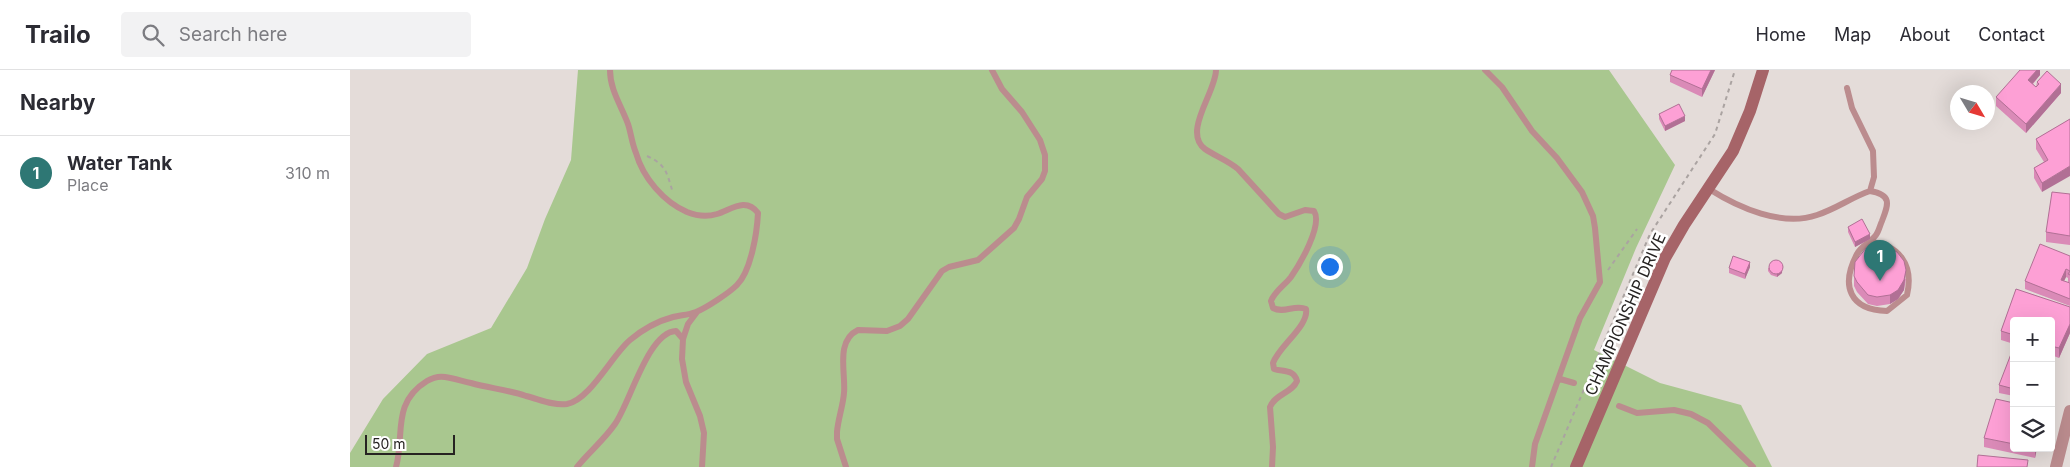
<!DOCTYPE html>
<html lang="en">
<head>
<meta charset="utf-8">
<style>
	:root { --surface:#fff; --page:#f2f2f3; --text:#2b2b33; --muted:#7c7c81; --line:#e1e1e2; --accent:#2e7774 }
	body { margin:0; font-family:Inter,sans-serif; background:var(--page); color:var(--text) }
	.controls { position:absolute; right:15px; bottom:15px; display:grid; overflow:hidden; border-radius:5px; box-shadow:0 5px 20px #0002 }
	.controls button { width:45px; height:45px; display:grid; place-items:center; padding:0; border:0; border-bottom:1px solid var(--line); background:var(--surface); color:var(--text); font:25px sans-serif }
	.compass { position:absolute; left:1600px; top:15px; width:45px; height:45px; border-radius:50%; background:var(--surface); box-shadow:0 5px 20px #0002; rotate:128deg }
	.scale { position:absolute; left:15px; bottom:12px; width:90px; box-sizing:border-box; padding-left:5px; border:2px solid #262322; border-top:0; font-size:14px; line-height:18px; white-space:nowrap; color:#262322; -webkit-text-stroke:4px #fff; paint-order:stroke }
	.you { position:absolute; left:979px; top:196px; width:18px; height:18px; margin:-12px; border:4px solid #fff; border-radius:50%; background:#1a73e8; box-shadow:0 0 0 8px #1a73e833 }
	.badge { display:grid; place-items:center; width:32px; height:32px; border-radius:50%; background:var(--accent); color:#fff; font-size:16px; font-weight:700 }
	.pin { position:absolute; translate:-50% -41px; filter:drop-shadow(0 1px 2px #0008) }
	.pin::after { content:''; position:absolute; top:26px; width:18px; height:15px; background:inherit; clip-path:polygon(0 0,100% 0,50% 100%) }
	.list { margin:0; padding:0; list-style:none }
	h2 { display:flex; justify-content:space-between; align-items:center; height:65px; margin:0; padding:0 20px; font-size:21px }
	h2 small { font-size:16px; font-weight:400; color:var(--muted) }
	.list li { display:grid; grid-template-columns:32px 1fr auto; gap:15px; align-items:center; box-sizing:border-box; height:75px; padding:0 20px; border-top:1px solid var(--line) }
	.list b { display:block; font-size:19px; white-space:nowrap }
	.list p { margin:0; font-size:16px; white-space:nowrap; color:var(--muted) }
	.list em { font-size:16px; font-style:normal; color:var(--muted) }
	.icon { flex:none; width:28px; height:28px; fill:none; stroke:currentColor; stroke-width:2; stroke-linecap:round; stroke-linejoin:round }
	.map { position:relative; flex:none; width:1720px; height:397px; overflow:hidden }
	header { display:flex; align-items:center; gap:30px; box-sizing:border-box; height:70px; padding:0 25px; background:var(--surface); border-bottom:1px solid var(--line) }
	header strong { font-size:24px }
	nav { display:flex; gap:28px; margin-inline-start:auto; font-size:18px }
	.search { width:350px; height:45px; background:var(--page); display:flex; align-items:center; gap:12px; box-sizing:border-box; padding:0 18px; border-radius:5px; color:var(--muted); font-size:19px }
	main { display:flex }
	aside { flex:1; background:var(--surface) }
	.map>svg:first-child { display:block }
</style>
</head>
<body>
<header>
<strong>Trailo</strong>
<div class="search"><svg class="icon" aria-label="search" viewBox="0 0 24 24"><circle cx="10" cy="10" r="6"/><path d="M15 15l6 6"/></svg>Search here</div>
<nav><a>Home</a><a>Map</a><a>About</a><a>Contact</a></nav>
</header>
<main>
<aside>
<h2>Nearby<small></small></h2>
<ul class="list">
<li><span class="badge">1</span><div><b>Water Tank</b><p>Place</p></div><em>310 m</em></li>
</ul>
</aside>
<div class="map">
<svg width="1720" height="397" viewBox="0 0 1720 397">
	<rect width="100%" height="100%" fill="#e4dcd9"/>
	<path fill="#a9c78f" d="M228,0H1259L1325,95L1286,178L1244,280L1310,313L1391,335L1422,397H0V383L33,329L77,284L141,258L177,198L195,149L221,90Z"/>
	<g fill="none" stroke-linecap="round" stroke-linejoin="round">
		<path stroke="#aaa3a1" stroke-width="2" stroke-dasharray="4 4" stroke-linecap="butt" d="M297,86C317,95 317,104 323,123
			M1258,200L1287,159
			M1201,397L1300,164L1365,64L1385,0"/>
		<path stroke="#bb8c8e" stroke-width="6" d="M866,0C866,22 832,62 855,79C865,86 877,90 888,99L929,144L935,147L955,140L964,141C973,155 950,194 941,207C935,215 925,221 921,231L923,238C934,244 945,234 956,239C959,256 929,276 923,293L924,299C933,302 944,299 947,311C942,323 925,324 920,337L923,377L922,397
			M1135,0L1152,17L1182,61L1207,88L1232,122L1243,146L1245,158L1250,212L1230,248L1185,374L1182,397
			M1497,18L1502,38L1523,81L1524,107L1520,121
			M1359,119C1389,138 1432,157 1467,145C1486,139 1502,127 1520,121C1543,125 1538,135 1532,151C1530,155 1529,161 1526,165C1521,172 1511,176 1507,184C1490,216 1500,240 1537,241L1557,225C1564,195 1549,174 1519,172
			M333,269L338,254L347,242
			M1210,309L1224,313
			M1269,336L1287,343L1324,340L1341,344L1358,353L1403,397
			M46,397C55,366 41,333 77,311C82,308 88,306 95,307C103,308 112,311 121,313C139,318 158,320 176,326C189,329 203,336 217,334C240,330 262,285 280,270C292,260 308,251 323,247C331,245 338,245 346,242C356,238 379,223 387,215C401,201 407,163 408,143C396,127 382,139 367,144C357,147 347,146 337,142C314,132 293,108 286,83C282,74 281,63 278,54C271,35 260,20 260,0
			M227,397C239,382 254,370 265,354C280,333 298,262 326,261L333,269L332,289L336,312L350,346L354,363L352,397
			M496,397L487,369V362C488,349 493,336 494,323C496,303 485,271 508,260L537,261L550,256L558,249L592,201L599,197L628,190L664,158L669,149L677,127L692,109L695,101V85L690,70L672,42L652,19L642,0"/>
		<path stroke="#bb8c8e" stroke-width="12" d="M1706,397L1720,341"/>
		<path stroke="#a66468" stroke-width="12" d="M1226,397L1315,188L1334,155L1383,81L1400,41L1413,0"/>
	</g>
	<path fill="#da8ab7" d="M1365,0L1352,27L1320,12V5Z
		M1690,0V5L1683,14L1686,17L1687,12L1711,23L1676,63L1646,36V27Z
		M1309,44L1335,51L1315,61L1309,49Z
		M1720,49L1692,122L1684,108V98L1694,92L1686,79V69Z
		M1720,124V175L1696,172V162Z
		M1498,157L1520,169L1505,177L1498,162Z
		M1720,186V212H1718V208L1716,207L1714,211L1720,213V236L1675,219V211Z
		M1433,195L1432,203L1427,207L1421,205L1418,201V198Z
		M1400,197L1395,209L1379,203V198Z
		M1504,206L1556,209L1554,220L1548,229L1540,234L1527,236L1518,234L1507,222L1504,216Z
		M1666,219L1720,237V263L1709,288L1701,285V251H1664V274L1651,270V261Z
		M1664,285V326L1649,323V315Z
		M1664,333V378H1687L1685,388L1634,377V368Z"/>
	<path fill="#b17095" d="M1361,0H1365L1352,27V19Z
		M1687,0H1690V5L1678,19V10Z
		M1711,14V23L1676,63V54Z
		M1335,46V51L1315,61V56Z
		M1720,96V106L1692,122V113Z
		M1520,164V169L1505,177V172Z
		M1400,192V197L1395,209V204Z
		M1716,199V207L1711,217V210Z
		M1432,200V203L1427,207V204Z
		M1556,200L1554,220L1548,229L1540,234V225Z
		M1720,254V263L1709,288V278Z
		M1685,378H1687L1685,388Z"/>
	<path fill="#fda0d5" stroke="#b17095" d="M1322,0H1361L1352,19L1320,5Z
		M1670,0H1687L1678,10L1686,17L1689,14L1687,12L1697,1L1711,14L1676,54L1646,27Z
		M1329,34L1335,46L1315,56L1309,44Z
		M1720,49V96L1692,113L1684,98L1698,90L1686,69Z
		M1702,122L1720,124V166L1696,162Z
		M1512,149L1520,164L1505,172L1498,157Z
		M1690,174L1720,186V205L1718,204L1720,201L1716,199L1711,210L1720,213V229L1675,211Z
		M1535,176L1547,182L1554,191L1556,200L1554,210L1548,220L1540,225L1527,227L1518,225L1507,212L1504,206L1505,192L1516,178Z
		M1383,186L1400,192L1395,204L1379,198Z
		M1419 197a7 7 0 1 1 14 0a7 7 0 1 1-14 0Z
		M1666,219L1720,237V254L1709,278L1701,276V251H1664V265L1651,261Z
		M1661,284L1664,285V319L1649,315Z
		M1646,329L1664,333V374L1634,368Z
		M1628,385L1678,390L1677,397H1627Z"/>
	<g text-anchor="middle" stroke-width="5" stroke-linejoin="round" paint-order="stroke">
		<g font-size="16" fill="#262322" stroke="#fff">
			<text transform="translate(1275 244) rotate(-66)" y="6">CHAMPIONSHIP DRIVE</text>
		</g>
	</g>
</svg>
<div class="controls">
<button>+</button>
<button>−</button>
<button><svg class="icon" aria-label="layers" viewBox="0 0 24 24"><path d="M12 4l9 5-9 5-9-5zM3 14l9 5 9-5"/></svg></button>
</div>
<svg class="compass" viewBox="-18 -18 36 36"><path d="M0-13l5 13h-10z" fill="#e53935"/><path d="M0 13l5-13h-10z" fill="#7c7c81"/></svg>
<div class="scale">50 m</div>
<div class="you"></div>
<div class="pin badge" style="left:1530px;top:211px">1</div>
</div>
</main>
</body>
</html>
